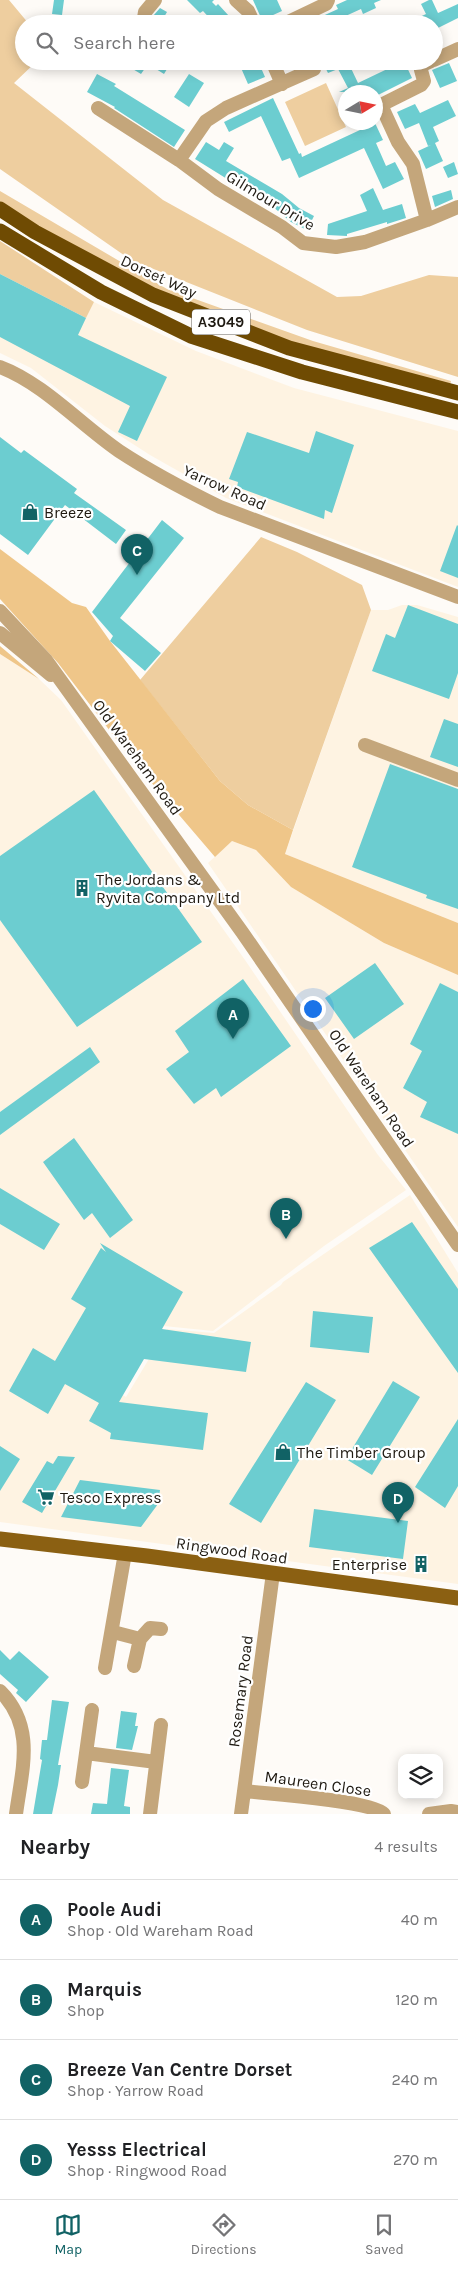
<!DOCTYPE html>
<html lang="en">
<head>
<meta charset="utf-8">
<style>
	:root { --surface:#fff; --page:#f6f6f6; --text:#202124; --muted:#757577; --line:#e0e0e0; --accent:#116265 }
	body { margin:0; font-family:Karla,sans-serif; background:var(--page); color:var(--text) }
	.controls { position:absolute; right:15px; bottom:15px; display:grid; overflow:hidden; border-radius:10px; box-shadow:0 2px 12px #0003 }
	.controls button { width:45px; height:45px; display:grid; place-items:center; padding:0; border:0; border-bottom:1px solid var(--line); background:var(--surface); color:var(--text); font:25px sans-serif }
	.compass { position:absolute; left:338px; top:85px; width:45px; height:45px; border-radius:50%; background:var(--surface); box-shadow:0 2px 12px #0003; rotate:80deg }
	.you { position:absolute; left:312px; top:1008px; width:18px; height:18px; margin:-12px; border:4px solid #fff; border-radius:50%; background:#1a73e8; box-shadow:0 0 0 8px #1a73e833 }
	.badge { display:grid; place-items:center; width:32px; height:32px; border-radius:50%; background:var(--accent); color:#fff; font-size:16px; font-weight:700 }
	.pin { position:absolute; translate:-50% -41px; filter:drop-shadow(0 1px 2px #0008) }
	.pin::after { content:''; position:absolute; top:26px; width:18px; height:15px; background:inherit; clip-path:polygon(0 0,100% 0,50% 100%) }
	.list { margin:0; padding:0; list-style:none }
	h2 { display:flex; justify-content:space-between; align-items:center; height:65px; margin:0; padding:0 20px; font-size:21px }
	h2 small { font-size:16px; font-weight:400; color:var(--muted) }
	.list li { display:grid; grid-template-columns:32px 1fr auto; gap:15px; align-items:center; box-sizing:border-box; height:80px; padding:0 20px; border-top:1px solid var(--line) }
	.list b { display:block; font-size:19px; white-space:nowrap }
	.list p { margin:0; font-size:16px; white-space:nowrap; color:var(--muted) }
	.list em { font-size:16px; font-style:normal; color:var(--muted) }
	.icon { flex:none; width:28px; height:28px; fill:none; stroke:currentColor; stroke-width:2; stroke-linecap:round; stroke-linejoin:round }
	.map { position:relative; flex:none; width:458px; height:1814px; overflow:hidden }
	.search { position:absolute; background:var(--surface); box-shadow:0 2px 12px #0003; left:15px; right:15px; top:15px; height:55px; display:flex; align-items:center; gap:12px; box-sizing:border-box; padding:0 18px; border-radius:28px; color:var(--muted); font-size:19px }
	.sheet { height:385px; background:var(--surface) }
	nav { display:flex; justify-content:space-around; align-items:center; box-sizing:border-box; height:70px; border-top:1px solid var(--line); background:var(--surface); font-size:14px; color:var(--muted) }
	nav a { display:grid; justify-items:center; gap:2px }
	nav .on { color:var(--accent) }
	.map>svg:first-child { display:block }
</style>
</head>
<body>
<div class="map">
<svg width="458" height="1814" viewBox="0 0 458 1814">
	<rect width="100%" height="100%" fill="#fefbf7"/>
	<path fill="#fef3e2" d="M0,274L86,318L94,302L196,351L294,388L458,431V587L226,498L150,455L105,426L31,368L0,353Z
		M402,605H417L458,617V923L285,854L371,610H388Z
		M0,654L39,679L61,700L245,960L378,1155L406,1190L324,1246L213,1331L164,1326L123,1392L88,1373L126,1397L167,1329L214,1333L281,1285L283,1282L410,1195L458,1273V1584L0,1522Z
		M232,841L256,850L291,887L384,943L458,975V1227L208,863Z"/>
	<path fill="#eece9f" d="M0,0H9L29,24H24V61H37L14,83L163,200L337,297L361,296L429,275L458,277V377L307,330L131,260L0,169Z
		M326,83L346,127L305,146L285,102Z
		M0,191L167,289L313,341L451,381L449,390L289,348L153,295L0,209Z
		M0,241L94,302L86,318L0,274Z
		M261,537L297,552L362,585L371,610L293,830L248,805L220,781L140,680Z"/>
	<path fill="#efc689" d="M0,549L72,603L86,607L110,641L220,781L248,805L293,830L285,854L458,923V975L384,943L291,887L256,850L232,841L215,857L133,761L58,663L0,599Z
		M0,646L39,679L0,654Z"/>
	<path fill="#6ccdd0" d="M54,0H64L62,15L52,14Z
		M187,0H214L212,2L216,6L218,4L229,16L221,24H215L203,11L200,13Z
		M253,0H277L282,11L262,20Z
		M347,0H381L374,3L376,8L363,14L361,9L328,24H305L338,9L336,5Z
		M429,0H432L438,13L458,4V18L434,30V24H405L426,14L421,4Z
		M160,8L167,12L160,24H152L153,16Z
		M136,61H172L164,74L148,64L141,74L131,68Z
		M238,61H258L265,77L248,84Z
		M322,61H354L349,64L358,83L404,61L412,78L376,96V92H339L348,88L338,69L328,73Z
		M449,63L457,81L440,88L432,70Z
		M97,74L116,84L114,86L185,130L174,147L114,108L115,107L87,92Z
		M189,74L204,83L189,107L174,97Z
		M273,98L299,154L301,153L302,157L375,123L383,140L376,143L386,166L395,162L404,179L383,189L364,148L299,178L290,158L282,161L261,116L229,132L224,122Z
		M448,100L456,116L433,127L439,141L435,143L443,161L426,169L418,151L431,145L428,146L419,123L405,129L397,112L415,104L420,113Z
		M206,142L219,150L224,142L234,148L226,161L282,194L299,208L314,216L307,230L291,222L259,195L257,197L240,187L195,159Z
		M454,162L458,174L448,178L443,167Z
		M373,188L383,210L402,204L406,218L387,224V222L347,234V236L327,235L328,224L367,211L360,195Z
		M451,190L453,199L435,207L432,196Z
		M0,274L86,318L78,335L167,377L137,441L118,432L130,406L0,337Z
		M316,431L354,445L332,513L325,510L324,519L237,487L238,482L229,479L247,432L309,453Z
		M0,437L21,453L24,450L77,489L74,493L126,530L116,544L65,505L28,555L0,534Z
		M162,520L184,538L120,618L161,653L145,671L110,641L113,636L92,612Z
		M457,525L458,526V578L440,571Z
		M408,605L458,624V673L449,699L372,671L386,634L395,638Z
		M444,719L458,724V767L430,757Z
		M390,764L458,789V909L426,898L427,895L352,867Z
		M94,790L202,942L77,1027L0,920V856Z
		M375,963L404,1004L354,1039L325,998Z
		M243,979L291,1046L221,1097L216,1088L194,1104L166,1069L189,1052L175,1031Z
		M440,983L458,992V1134L420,1117L427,1102L403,1088L422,1051L410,1044Z
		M90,1047L100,1062L0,1135V1112Z
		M74,1138L133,1220L110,1238L92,1213L84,1220L43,1162Z
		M0,1188L60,1224L44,1250L0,1224Z
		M412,1222L458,1289V1373L369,1248Z
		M100,1243L183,1292L162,1329L251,1342L246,1372L144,1359L119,1402L208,1413L203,1450L110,1439L111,1433L89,1421L99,1403L65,1384L48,1414L9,1391L33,1348L55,1361L86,1308L71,1299L101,1248L106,1252Z
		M313,1311L373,1317L369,1353L310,1347Z
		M393,1381L420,1397L372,1475L346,1459Z
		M306,1382L336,1400L261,1523L229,1504Z
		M458,1419V1486L445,1508L415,1487Z
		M0,1446L20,1459L0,1491Z
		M58,1456L75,1457L42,1513L22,1502L47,1461L53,1464Z
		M80,1480L160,1490L158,1504L141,1527L61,1517Z
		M314,1509L408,1521L403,1559L309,1547Z
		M415,1558L428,1559L427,1569L414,1568Z
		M0,1650L10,1660L19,1651L49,1677L26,1702L16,1693L18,1690L0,1674Z
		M52,1700L69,1702L58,1765H61L58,1785L52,1814H33L42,1760L40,1759L42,1740H47Z
		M121,1711L137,1713L135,1726H138L132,1750L116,1748Z
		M111,1768L129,1770L124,1806L130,1807V1814H91L93,1803L107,1804Z"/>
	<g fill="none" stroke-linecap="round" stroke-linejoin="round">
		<path stroke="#c4a67b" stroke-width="14" d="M236,0L248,11L254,24
			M143,24L145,12L155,0
			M284,24L326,4L328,0
			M434,60L458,49
			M272,61L282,84
			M311,61L314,69L226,108L206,121L179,160L218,189L282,227L303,243L336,247L365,242L427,220
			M431,61L422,65L421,70L424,81L421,85L381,105L398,142L413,164L427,220L458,207
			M98,108L179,160
			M0,367C43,383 81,425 119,451C151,472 185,490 220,507L458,597
			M0,611L46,660L242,932L458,1245
			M0,633L51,675
			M365,745L458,780
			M113,1632L140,1639L150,1628L161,1629
			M134,1666L140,1639
			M105,1668L125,1553
			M0,1691C36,1727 22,1769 16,1814
			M86,1753L156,1762
			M82,1782L92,1710
			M244,1791C271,1794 369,1800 384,1814
			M150,1814L161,1725
			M241,1814L273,1573
			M429,1814L451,1811L458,1812"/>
		<path stroke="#8b6012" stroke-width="15" d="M0,1539L147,1556L458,1598"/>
		<path stroke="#6f4b03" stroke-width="15" d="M0,209L35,232L153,295L289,348L458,393
			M0,231L101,292L191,336L302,372L458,412"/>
	</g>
	<defs>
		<g id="shop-bare" transform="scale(1.35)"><path d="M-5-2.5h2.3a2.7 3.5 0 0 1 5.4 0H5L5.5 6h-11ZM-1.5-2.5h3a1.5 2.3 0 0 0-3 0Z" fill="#116265" stroke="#fff" stroke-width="2.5" paint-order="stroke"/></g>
		<g id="building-bare" transform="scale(1.35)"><path d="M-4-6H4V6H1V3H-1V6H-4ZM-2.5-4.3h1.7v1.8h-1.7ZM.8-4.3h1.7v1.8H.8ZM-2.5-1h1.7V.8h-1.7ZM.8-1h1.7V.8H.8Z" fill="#116265" stroke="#fff" stroke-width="2.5" paint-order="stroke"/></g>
		<g id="supermarket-bare" transform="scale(1.35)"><path d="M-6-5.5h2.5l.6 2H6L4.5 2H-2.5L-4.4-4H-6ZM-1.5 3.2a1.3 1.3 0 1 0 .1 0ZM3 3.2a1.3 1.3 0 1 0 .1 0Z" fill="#116265" stroke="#fff" stroke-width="2.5" paint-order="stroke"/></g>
	</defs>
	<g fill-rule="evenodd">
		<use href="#shop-bare" x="30" y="512"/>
		<use href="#building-bare" x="82" y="888"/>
		<use href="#shop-bare" x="283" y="1452"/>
		<use href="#supermarket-bare" x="46" y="1497"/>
		<use href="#building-bare" x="421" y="1564"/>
	</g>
	<g text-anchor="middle" stroke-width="4.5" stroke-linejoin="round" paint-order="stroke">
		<rect fill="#fff" stroke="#625f59" stroke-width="1" x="192" y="309.5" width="58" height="25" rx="4"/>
		<g font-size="15" font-weight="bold" fill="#1f1a12">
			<text x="221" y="327">A3049</text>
		</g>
		<g font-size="16" fill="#1f1a12" stroke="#fff">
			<text transform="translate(271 200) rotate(31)" y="6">Gilmour Drive</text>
			<text transform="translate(159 276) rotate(25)" y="6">Dorset Way</text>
			<text transform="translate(225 487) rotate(24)" y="6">Yarrow Road</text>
			<text transform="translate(138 757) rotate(54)" y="6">Old Wareham Road</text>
			<text transform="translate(372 1088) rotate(56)" y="6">Old Wareham Road</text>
			<text transform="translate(232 1550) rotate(8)" y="6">Ringwood Road</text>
			<text transform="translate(240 1691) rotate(-83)" y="6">Rosemary Road</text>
			<text transform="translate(318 1783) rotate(8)" y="6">Maureen Close</text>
		</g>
		<g font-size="16" fill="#1f1a12" stroke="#fff" text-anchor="start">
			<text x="44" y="518">Breeze</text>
			<text x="96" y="885">The Jordans &amp;<tspan x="96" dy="18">Ryvita Company Ltd</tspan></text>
			<text x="297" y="1458">The Timber Group</text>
			<text x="60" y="1503">Tesco Express</text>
			<text x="407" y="1570" text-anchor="end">Enterprise</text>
		</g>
	</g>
</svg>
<div class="controls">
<button><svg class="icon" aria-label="layers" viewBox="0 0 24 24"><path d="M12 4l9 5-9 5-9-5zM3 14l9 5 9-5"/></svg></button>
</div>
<svg class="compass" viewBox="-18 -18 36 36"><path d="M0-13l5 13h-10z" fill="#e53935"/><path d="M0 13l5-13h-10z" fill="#757577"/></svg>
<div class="you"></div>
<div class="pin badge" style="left:233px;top:1039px">A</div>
<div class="pin badge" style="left:286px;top:1239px">B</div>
<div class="pin badge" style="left:137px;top:575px">C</div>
<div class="pin badge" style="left:398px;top:1523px">D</div>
<div class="search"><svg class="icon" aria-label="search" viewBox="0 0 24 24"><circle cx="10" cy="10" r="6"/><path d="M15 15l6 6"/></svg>Search here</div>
</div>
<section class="sheet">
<h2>Nearby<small>4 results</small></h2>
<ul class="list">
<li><span class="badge">A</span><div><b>Poole Audi</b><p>Shop · Old Wareham Road</p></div><em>40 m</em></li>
<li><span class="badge">B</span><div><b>Marquis</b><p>Shop</p></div><em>120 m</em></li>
<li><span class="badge">C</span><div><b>Breeze Van Centre Dorset</b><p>Shop · Yarrow Road</p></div><em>240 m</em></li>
<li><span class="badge">D</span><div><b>Yesss Electrical</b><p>Shop · Ringwood Road</p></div><em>270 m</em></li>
</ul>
</section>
<nav>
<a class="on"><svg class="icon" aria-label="map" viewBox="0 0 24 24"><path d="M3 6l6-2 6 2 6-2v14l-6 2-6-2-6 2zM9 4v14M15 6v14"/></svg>Map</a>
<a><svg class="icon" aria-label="directions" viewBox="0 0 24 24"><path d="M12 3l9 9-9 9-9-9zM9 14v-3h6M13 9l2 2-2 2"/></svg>Directions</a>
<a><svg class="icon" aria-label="saved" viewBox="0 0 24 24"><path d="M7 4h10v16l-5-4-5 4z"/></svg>Saved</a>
</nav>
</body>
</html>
